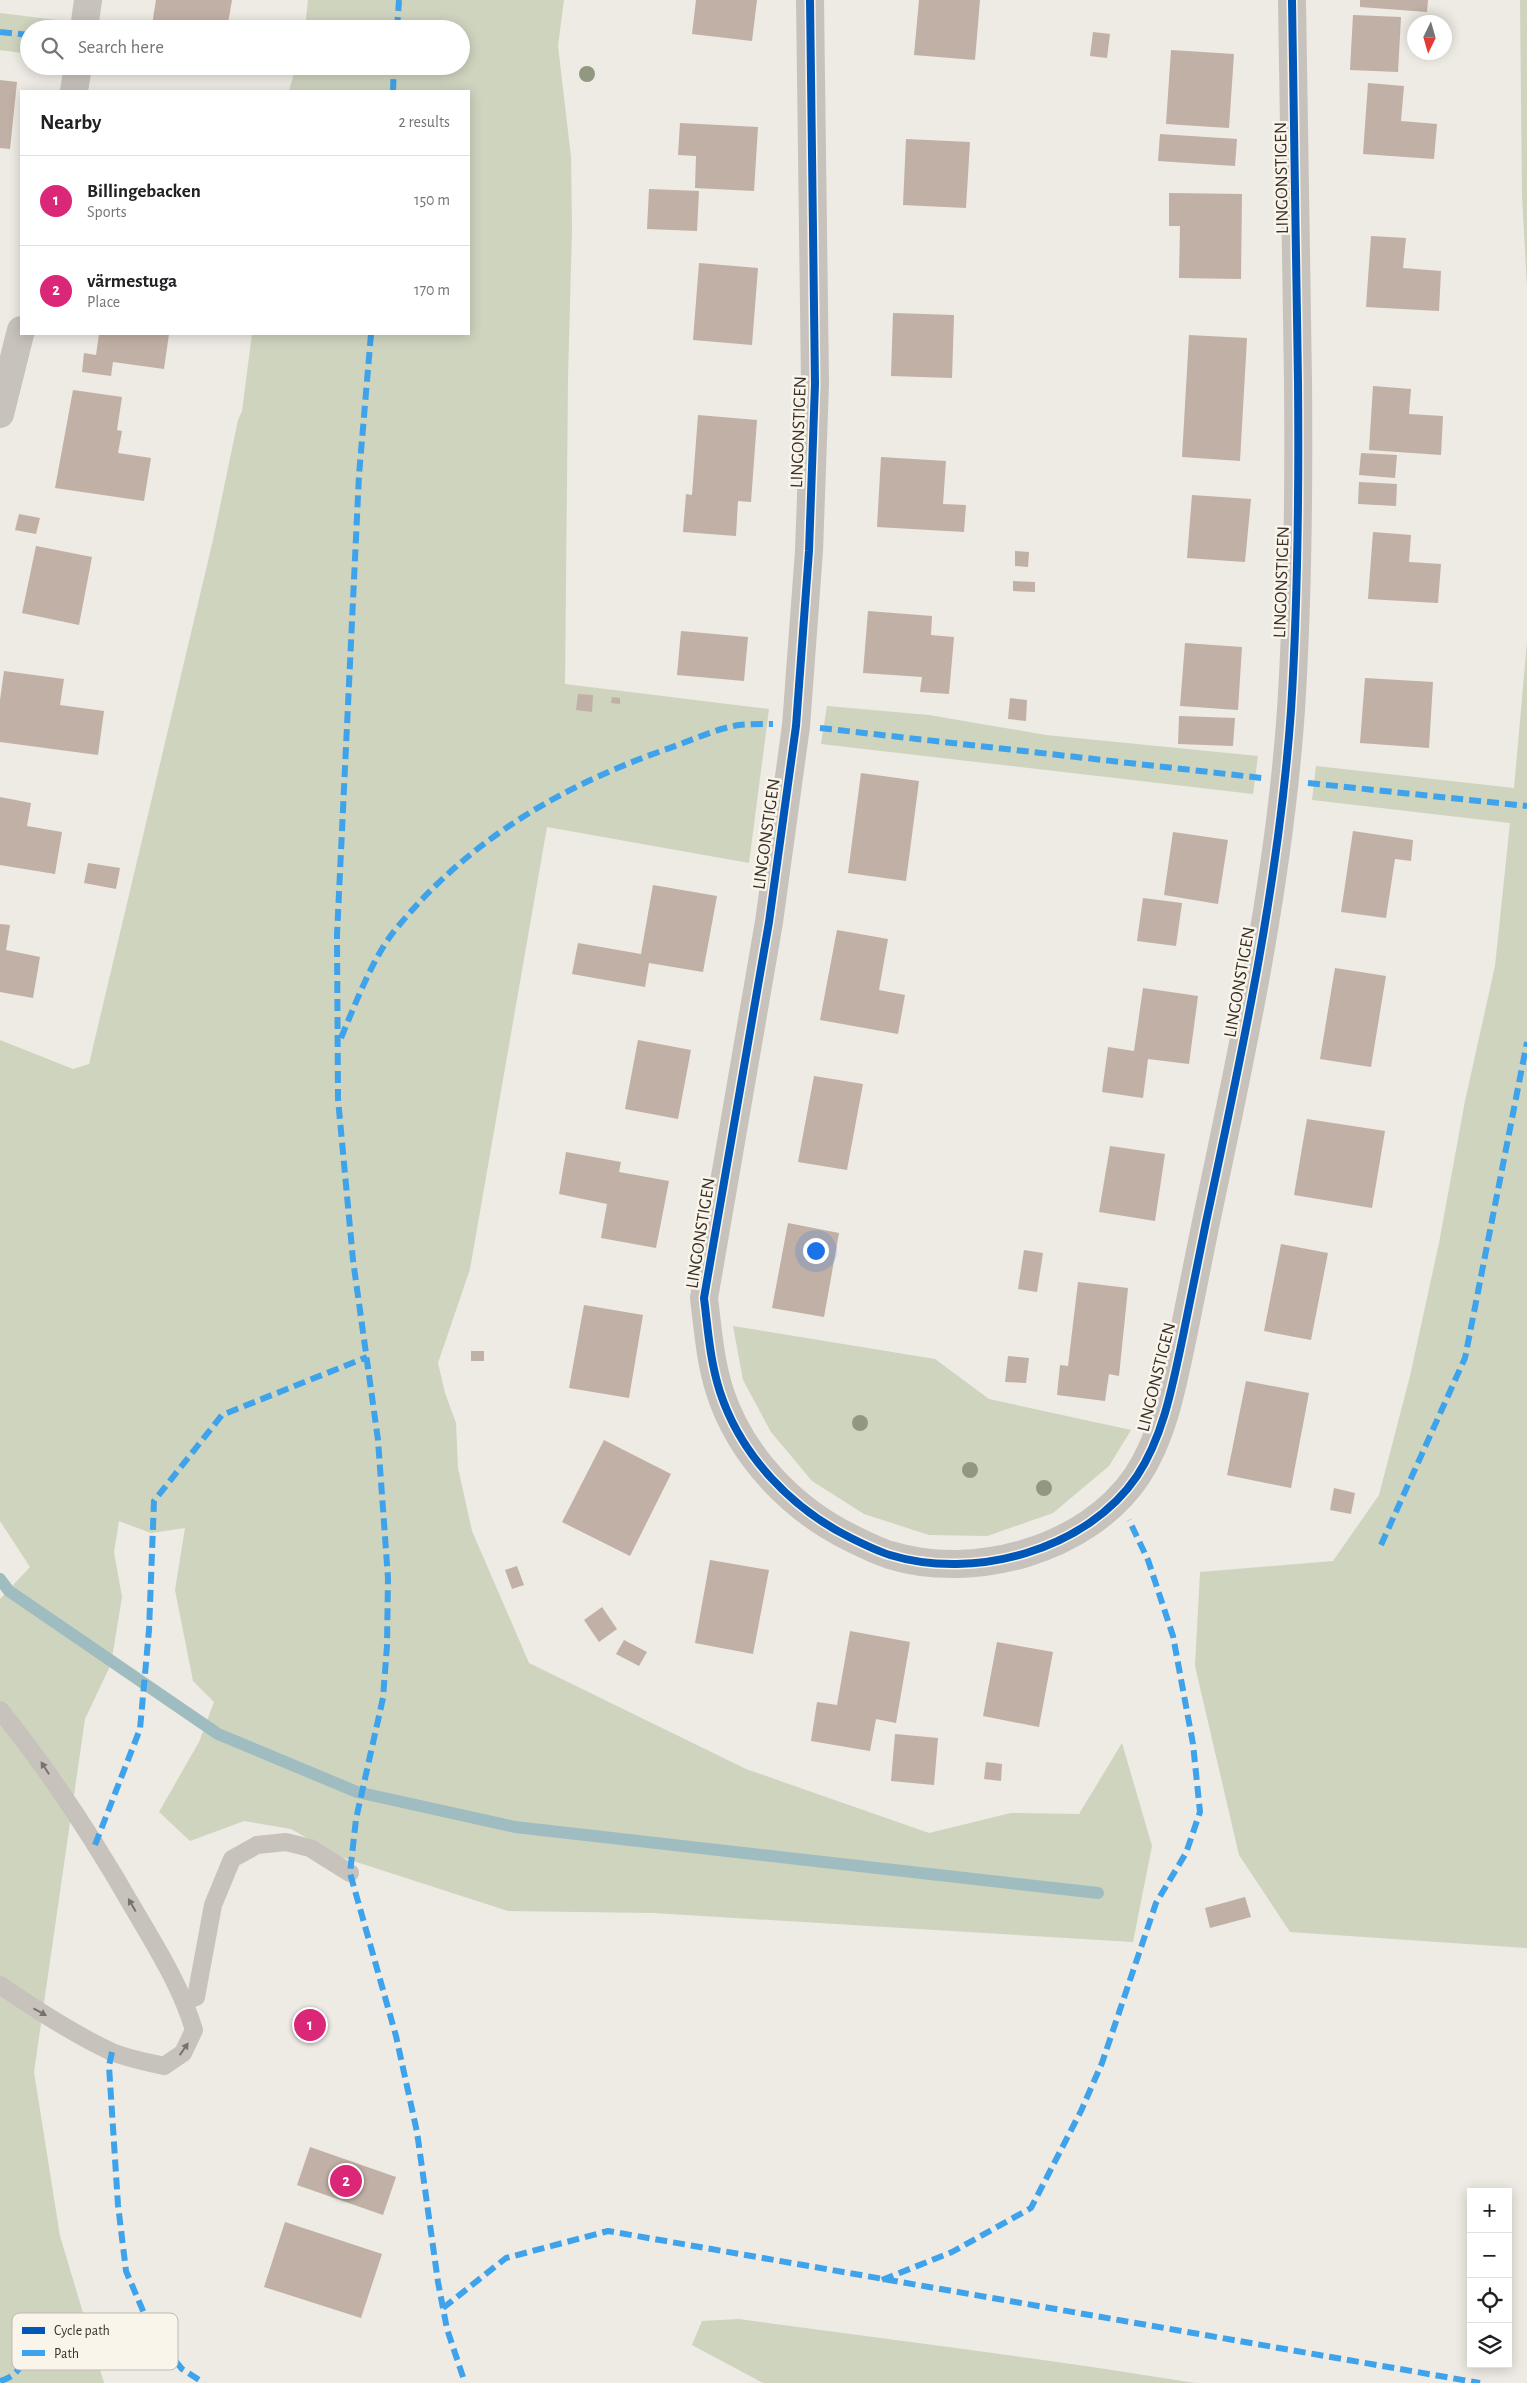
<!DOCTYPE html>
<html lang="en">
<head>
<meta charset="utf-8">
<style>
	:root { --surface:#fff; --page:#f2f2f2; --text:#202124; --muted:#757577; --line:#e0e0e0; --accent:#db2777 }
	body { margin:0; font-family:"Alegreya Sans",sans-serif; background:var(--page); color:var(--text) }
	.controls { position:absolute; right:15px; bottom:15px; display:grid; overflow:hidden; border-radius:0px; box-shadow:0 2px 12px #0003 }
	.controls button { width:45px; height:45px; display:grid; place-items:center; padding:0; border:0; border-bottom:1px solid var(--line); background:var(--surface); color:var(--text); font:25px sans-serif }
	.compass { position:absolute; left:1407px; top:15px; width:45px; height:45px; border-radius:50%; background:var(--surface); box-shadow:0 2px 12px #0003; rotate:185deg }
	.you { position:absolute; left:815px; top:1250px; width:18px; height:18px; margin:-12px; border:4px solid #fff; border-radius:50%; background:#1a73e8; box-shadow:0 0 0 8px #1a73e833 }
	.badge { display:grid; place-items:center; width:32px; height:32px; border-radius:50%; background:var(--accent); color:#fff; font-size:16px; font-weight:700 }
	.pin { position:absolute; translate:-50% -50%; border:2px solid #fff; box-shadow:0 1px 5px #0006 }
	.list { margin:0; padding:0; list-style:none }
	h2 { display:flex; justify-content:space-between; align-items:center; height:65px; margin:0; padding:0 20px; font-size:21px }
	h2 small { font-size:16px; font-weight:400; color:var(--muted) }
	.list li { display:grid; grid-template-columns:32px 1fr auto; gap:15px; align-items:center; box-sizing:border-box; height:90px; padding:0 20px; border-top:1px solid var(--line) }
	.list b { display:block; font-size:19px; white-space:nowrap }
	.list p { margin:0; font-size:16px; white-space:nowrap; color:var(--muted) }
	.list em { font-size:16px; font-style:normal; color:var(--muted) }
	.icon { flex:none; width:28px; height:28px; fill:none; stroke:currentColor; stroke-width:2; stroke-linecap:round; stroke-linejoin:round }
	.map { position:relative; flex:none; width:1527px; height:2383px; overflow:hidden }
	.search { position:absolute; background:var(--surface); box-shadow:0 2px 12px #0003; left:20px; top:20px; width:450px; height:55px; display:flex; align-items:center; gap:12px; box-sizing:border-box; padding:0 18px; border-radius:28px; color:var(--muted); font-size:19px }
	.panel { position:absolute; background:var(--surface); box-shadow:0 2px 12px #0003; left:20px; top:90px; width:450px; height:245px; border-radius:0px }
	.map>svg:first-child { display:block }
</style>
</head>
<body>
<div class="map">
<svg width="1527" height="2383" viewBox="0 0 1527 2383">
	<rect width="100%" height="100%" fill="#eeeae4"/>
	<path fill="#ced4be" d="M308,0H564L558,46L571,157L572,228L568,378L565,684L769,709L749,863L547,827L470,1269L438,1363L445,1393L456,1423L458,1468L472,1531L529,1663L746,1769L929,1833L1011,1813L1079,1814L1122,1743L1152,1846L1133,1942L653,1913L508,1911L341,1857L291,1829L244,1821L190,1841L159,1812L199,1742L214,1702L193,1681L175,1590L185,1528L151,1533L119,1521L114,1552L122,1597L111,1664L85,1719L34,2072L60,2236L104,2383H0V1599L30,1567L0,1521V1040L73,1069L89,1064L213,540L238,420L242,411L252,334H469V91H289L296,66H461V29H305Z
		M1520,0H1527V287L1522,195Z
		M0,13L57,20L55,29H29V54L0,50Z
		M1527,642V1948L1290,1932L1239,1855L1195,1666L1200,1572L1333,1561L1379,1495L1410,1376L1439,1243L1465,1101L1495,966L1510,823L1312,800L1316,766L1514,788Z
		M827,706L929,715L1046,735L1258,756L1253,794L821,744Z
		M733,1326L935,1359L989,1399L1131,1430L1109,1466L1053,1513L987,1536L929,1535L864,1514L812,1481L771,1432L743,1380Z
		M739,2319C891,2340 1043,2358 1195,2383H763L692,2345L702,2321Z"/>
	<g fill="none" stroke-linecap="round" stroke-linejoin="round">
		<path stroke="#9fbdc0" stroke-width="12" d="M0,1579L9,1591L218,1734L357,1792L515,1827L1098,1893"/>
	</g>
	<path fill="#c1b0a5" d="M156,0H232L227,29H178L152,25Z
		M696,0H757L752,41L692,34Z
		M919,0H980L975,60L914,55Z
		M1360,0H1428L1427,12L1360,7Z
		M1353,15L1401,17L1398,72L1350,70Z
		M1093,32L1110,34L1107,58L1090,56Z
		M1171,50L1234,54L1229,128L1166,124Z
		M0,80L17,82L10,149L0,148Z
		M1368,83L1404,86L1401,121L1437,124L1434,159L1363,154Z
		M680,123L758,127L754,191L695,188L696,156L678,155Z
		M1160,134L1237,139L1235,166L1158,161Z
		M906,139L970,142L966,208L903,205Z
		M649,189L699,191L697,231L647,229Z
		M1169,193L1242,194L1241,279L1179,278L1180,226H1169Z
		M1371,236L1406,238L1403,268L1441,271L1439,311L1366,307Z
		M699,263L758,268L752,345L693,340Z
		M893,313L954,315L952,378L891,376Z
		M99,334H169L164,369L113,362L111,376L82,372L84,353L96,355Z
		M1189,335L1247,338L1240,461L1182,457Z
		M1373,386L1411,389L1409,414L1443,416L1441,455L1369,450Z
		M73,390L122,397L117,430L122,431L118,453L151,458L144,501L55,488Z
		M698,415L757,420L751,502L738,501L736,536L683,532L686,494L692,495Z
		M1361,453L1397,455L1395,478L1359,475Z
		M881,457L946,461L943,504L966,505L964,532L877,527Z
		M1359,482L1397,484L1396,506L1358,504Z
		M1192,495L1251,499L1245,562L1187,558Z
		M19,514L40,518L36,534L15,530Z
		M1373,532L1411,535L1409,562L1441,564L1438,603L1368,599Z
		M36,546L92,557L79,625L22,613Z
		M1015,551L1029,552L1028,567L1015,566Z
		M1013,581L1035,582V592L1013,591Z
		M868,611L932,616L931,635L954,637L949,694L920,692L922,677L863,673Z
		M681,631L748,637L744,681L677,675Z
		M1185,643L1242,647L1238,710L1180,706Z
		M4,671L64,679L60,705L104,711L98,755L0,742V700Z
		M1365,678L1433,682L1429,748L1360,743Z
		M578,694L593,695L592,712L576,710Z
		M612,697L620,698V704L611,703Z
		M1010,698L1027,700L1026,721L1008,719Z
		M1179,716L1235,718L1233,746L1178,744Z
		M861,773L919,781L906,881L848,873Z
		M0,797L31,803L27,826L62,832L55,874L0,865Z
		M1353,831L1413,840L1411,861L1395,859L1386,918L1341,912Z
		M1173,832L1228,840L1218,904L1164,895Z
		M88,863L120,868L116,889L84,883Z
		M653,885L717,896L703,972L649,963L645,987L572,974L578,943L641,954Z
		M1143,898L1182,903L1176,946L1137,941Z
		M0,924L10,925L6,950L40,957L33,998L0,992Z
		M837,930L888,939L879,990L905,995L898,1034L820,1020Z
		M1335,968L1386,976L1371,1067L1320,1059Z
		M1143,988L1198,996L1189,1064L1148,1059L1143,1098L1102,1092L1108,1047L1134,1051Z
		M638,1040L691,1050L678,1119L625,1109Z
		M814,1076L863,1084L847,1170L798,1162Z
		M1307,1119L1385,1131L1372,1208L1294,1195Z
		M1110,1146L1165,1154L1155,1221L1099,1212Z
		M566,1152L621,1162L619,1172L669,1181L656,1248L601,1238L607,1204L559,1194Z
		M788,1223L839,1233L824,1317L772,1308Z
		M1281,1244L1328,1253L1311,1340L1264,1331Z
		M1024,1250L1043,1253L1037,1292L1018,1289Z
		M1078,1282L1128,1288L1119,1376L1109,1374L1105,1401L1057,1395L1060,1365L1068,1366Z
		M584,1305L643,1315L629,1398L569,1388Z
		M471,1351H484V1361H471Z
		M1008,1356L1029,1358L1026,1383L1005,1382Z
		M1246,1381L1309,1393L1291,1488L1227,1475Z
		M604,1440L671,1474L630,1556L562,1522Z
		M1334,1488L1355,1493L1351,1514L1330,1510Z
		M710,1560L769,1570L753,1654L695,1643Z
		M517,1566L524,1585L512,1589L505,1570Z
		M602,1607L617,1629L599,1642L584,1620Z
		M850,1631L910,1642L896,1723L876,1719L870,1751L811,1741L817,1702L837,1705Z
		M624,1640L647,1652L639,1666L616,1654Z
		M997,1642L1053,1652L1039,1727L983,1716Z
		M895,1734L938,1738L934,1785L891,1781Z
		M986,1762L1002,1764L1001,1781L984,1779Z
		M1245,1897L1251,1917L1210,1928L1205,1908Z
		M310,2147L396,2177L383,2215L297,2185Z
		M285,2222L382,2254L361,2318L264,2287Z"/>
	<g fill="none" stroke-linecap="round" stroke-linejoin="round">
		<path stroke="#c8c2bc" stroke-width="18" d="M0,1710C51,1773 95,1841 135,1911C158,1950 181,1987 194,2030L183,2053L164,2066C147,2062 129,2059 112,2052C73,2034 35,2009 0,1985
			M186,2001L196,1997L213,1905L232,1859L257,1845L286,1842L310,1848L350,1873"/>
		<path stroke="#c8c2bc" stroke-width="28" d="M810,0L815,384L809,551L796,726L769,922L704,1298C708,1330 710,1361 720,1392C741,1456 792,1509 851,1538C863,1544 877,1551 890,1555C974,1581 1087,1550 1137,1476C1164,1435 1173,1383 1183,1336C1191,1298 1198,1260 1206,1222C1242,1053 1279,882 1291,710C1298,600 1299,491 1298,381C1297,254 1295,127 1292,0
			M84,29L88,0
			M74,91L78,66
			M0,414L21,330"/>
		<path stroke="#3fa3eb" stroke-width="6" stroke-dasharray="12 6" stroke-linecap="butt" d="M397,29L399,0
			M0,32L29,35
			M393,91L394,66
			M371,334L359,475L337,935L338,1099L353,1260L378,1440L388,1578L387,1646L383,1698L356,1819L350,1873L396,2036L417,2132L438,2282L447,2329L465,2383
			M820,728L1262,778
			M1308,783L1527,806
			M341,1038C354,1007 372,960 392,934C464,843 557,788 664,750C688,742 714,729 739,725C750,724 762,724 773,724
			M1381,1545L1465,1358L1527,1042
			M95,1845L140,1729L149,1630L154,1501L222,1415L367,1357
			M112,2052L109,2066L118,2205L126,2271L152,2332L182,2369L204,2383
			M882,2280L952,2252L1031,2208L1081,2111L1102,2063L1156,1903L1186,1853L1200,1812L1193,1744L1173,1636L1148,1560L1129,1520
			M443,2308L506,2258L608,2231L1480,2383
			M0,2381C23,2375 20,2359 37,2350C56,2339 84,2351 105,2349C122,2347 137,2340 152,2332"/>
		<g stroke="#faf5eb" stroke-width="11">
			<path id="cycleway" d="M810,0L815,384L809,551L796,726L769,922L704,1298C708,1330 710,1361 720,1392C741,1456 792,1509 851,1538C863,1544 877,1551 890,1555C974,1581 1087,1550 1137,1476C1164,1435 1173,1383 1183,1336C1191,1298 1198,1260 1206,1222C1242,1053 1279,882 1291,710C1298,600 1299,491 1298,381C1297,254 1295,127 1292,0"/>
		</g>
		<use href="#cycleway" stroke="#0057b8" stroke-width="8"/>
	</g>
	<g fill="#90997f">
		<circle cx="587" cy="74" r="8"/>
		<circle cx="860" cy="1423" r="8"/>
		<circle cx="970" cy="1470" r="8"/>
		<circle cx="1044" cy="1488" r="8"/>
	</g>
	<defs><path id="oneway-solid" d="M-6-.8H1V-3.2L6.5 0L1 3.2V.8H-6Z" transform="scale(1.25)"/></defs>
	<g fill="#79726c">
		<use href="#oneway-solid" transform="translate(45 1768) rotate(-123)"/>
		<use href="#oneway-solid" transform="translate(132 1905) rotate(-120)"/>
		<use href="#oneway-solid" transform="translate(40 2012) rotate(29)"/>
		<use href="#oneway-solid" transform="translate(184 2049) rotate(-55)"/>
	</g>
	<g text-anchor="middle" stroke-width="5" stroke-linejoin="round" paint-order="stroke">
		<g font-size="18" fill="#39302a" stroke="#faf5eb">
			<text transform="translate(1281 178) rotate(-91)" y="6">LINGONSTIGEN</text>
			<text transform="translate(798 432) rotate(-88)" y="6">LINGONSTIGEN</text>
			<text transform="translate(1281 582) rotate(-88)" y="6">LINGONSTIGEN</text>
			<text transform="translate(766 834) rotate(-82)" y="6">LINGONSTIGEN</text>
			<text transform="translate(1239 982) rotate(-80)" y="6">LINGONSTIGEN</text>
			<text transform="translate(700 1233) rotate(-81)" y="6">LINGONSTIGEN</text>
			<text transform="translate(1156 1377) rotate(-76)" y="6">LINGONSTIGEN</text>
		</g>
	</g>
	<rect x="12" y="2313" width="166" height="57" rx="8" fill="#faf5eb" stroke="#c0bab1" stroke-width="1"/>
	<rect x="22" y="2327" width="23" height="7" fill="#0057b8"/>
	<rect x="22" y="2350" width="23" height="6" fill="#3fa3eb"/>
	<g font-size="14" fill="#39302a">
		<text x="54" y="2335">Cycle path</text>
		<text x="54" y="2358">Path</text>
	</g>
</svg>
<div class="controls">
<button>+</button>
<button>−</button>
<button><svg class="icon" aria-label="locate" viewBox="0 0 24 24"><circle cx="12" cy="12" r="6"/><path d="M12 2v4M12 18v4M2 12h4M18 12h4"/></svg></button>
<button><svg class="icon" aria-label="layers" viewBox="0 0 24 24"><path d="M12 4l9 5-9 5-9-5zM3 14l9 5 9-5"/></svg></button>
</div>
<svg class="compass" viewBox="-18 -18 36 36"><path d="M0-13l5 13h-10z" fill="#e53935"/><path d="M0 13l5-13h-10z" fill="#757577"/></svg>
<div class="you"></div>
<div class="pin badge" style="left:310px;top:2025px">1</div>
<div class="pin badge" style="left:346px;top:2181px">2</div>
<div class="search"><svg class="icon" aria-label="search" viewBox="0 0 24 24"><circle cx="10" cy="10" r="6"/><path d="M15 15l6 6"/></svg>Search here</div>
<section class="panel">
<h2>Nearby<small>2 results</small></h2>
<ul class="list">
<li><span class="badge">1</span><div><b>Billingebacken</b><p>Sports</p></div><em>150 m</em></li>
<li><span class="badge">2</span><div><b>värmestuga</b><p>Place</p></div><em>170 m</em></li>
</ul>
</section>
</div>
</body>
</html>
